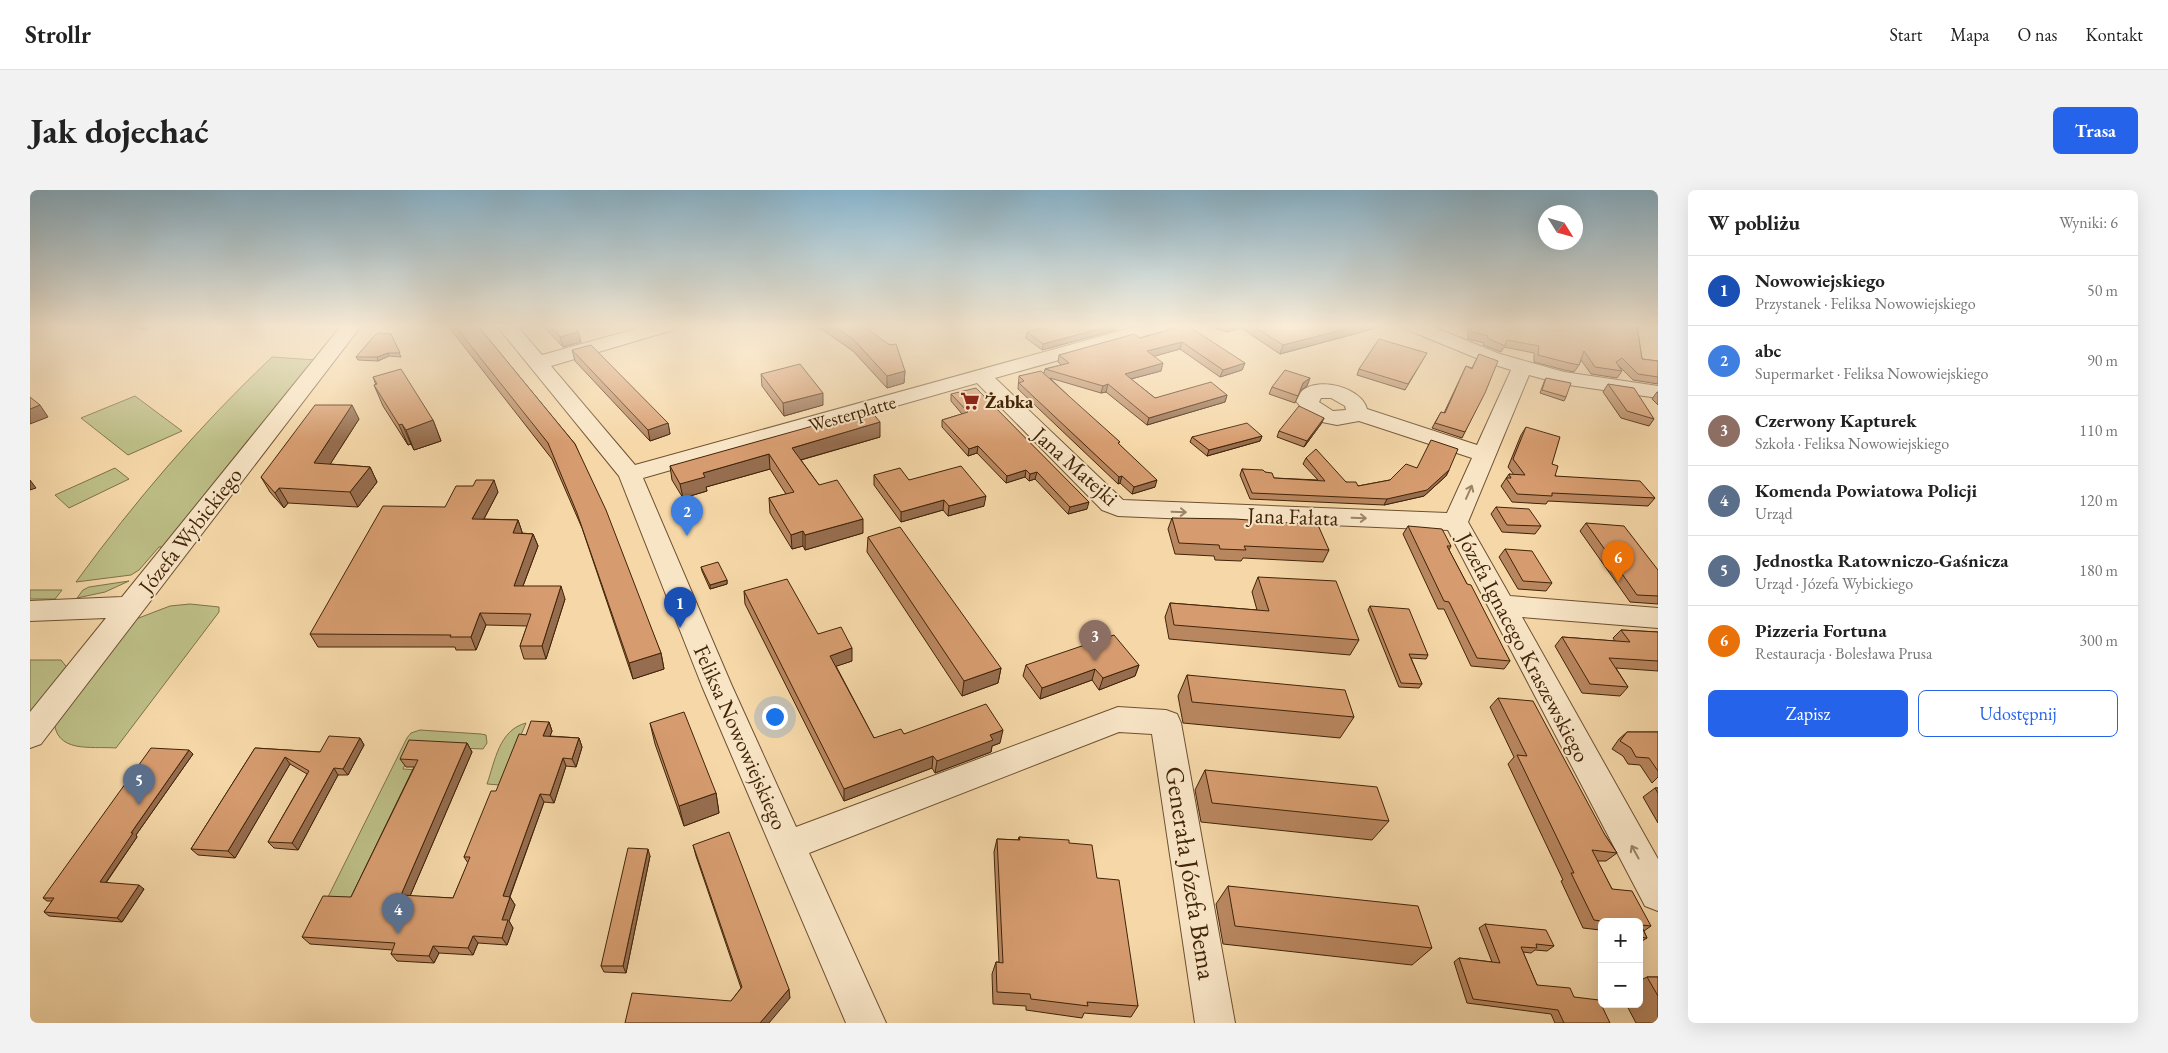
<!DOCTYPE html>
<html lang="pl">
<head>
<meta charset="utf-8">
<style>
	:root { --surface:#fff; --page:#f2f2f2; --text:#222; --muted:#767676; --line:#e0e0e0; --accent:#2563eb }
	body { margin:0; font-family:"EB Garamond",serif; background:var(--page); color:var(--text) }
	.controls { position:absolute; right:15px; bottom:15px; display:grid; overflow:hidden; border-radius:8px; box-shadow:0 5px 20px #0002 }
	.controls button { width:45px; height:45px; display:grid; place-items:center; padding:0; border:0; border-bottom:1px solid var(--line); background:var(--surface); color:var(--text); font:25px sans-serif }
	.compass { position:absolute; left:1508px; top:15px; width:45px; height:45px; border-radius:50%; background:var(--surface); box-shadow:0 5px 20px #0002; rotate:127deg }
	.you { position:absolute; left:744px; top:526px; width:18px; height:18px; margin:-12px; border:4px solid #fff; border-radius:50%; background:#1a73e8; box-shadow:0 0 0 8px #1a73e833 }
	.badge { display:grid; place-items:center; width:32px; height:32px; border-radius:50%; background:var(--accent); color:#fff; font-size:16px; font-weight:700 }
	.pin { position:absolute; translate:-50% -41px; filter:drop-shadow(0 1px 2px #0008) }
	.pin::after { content:''; position:absolute; top:26px; width:18px; height:15px; background:inherit; clip-path:polygon(0 0,100% 0,50% 100%) }
	.list { margin:0; padding:0; list-style:none }
	h2 { display:flex; justify-content:space-between; align-items:center; height:65px; margin:0; padding:0 20px; font-size:21px }
	h2 small { font-size:16px; font-weight:400; color:var(--muted) }
	.list li { display:grid; grid-template-columns:32px 1fr auto; gap:15px; align-items:center; box-sizing:border-box; height:70px; padding:0 20px; border-top:1px solid var(--line) }
	.list b { display:block; font-size:19px; white-space:nowrap }
	.list p { margin:0; font-size:16px; white-space:nowrap; color:var(--muted) }
	.list em { font-size:16px; font-style:normal; color:var(--muted) }
	.actions { display:flex; gap:10px; padding:15px 20px }
	.actions a { flex:1; padding:11px 0; border:1px solid var(--accent); border-radius:8px; text-align:center; font-size:18px; color:var(--accent) }
	.actions .main { background:var(--accent); color:#fff }
	.map { position:relative; flex:none; width:1628px; height:833px; overflow:hidden; border-radius:8px }
	header { display:flex; align-items:center; gap:30px; box-sizing:border-box; height:70px; padding:0 25px; background:var(--surface); border-bottom:1px solid var(--line) }
	header strong { font-size:24px }
	nav { display:flex; gap:28px; margin-inline-start:auto; font-size:18px }
	.intro { display:flex; align-items:center; justify-content:space-between; box-sizing:border-box; height:120px; padding:0 30px }
	h1 { margin:0; font-size:35px }
	.button { padding:12px 22px; border-radius:8px; background:var(--accent); color:#fff; font-size:18px; font-weight:700 }
	main { display:flex; gap:30px; padding:0 30px }
	aside { flex:1; background:var(--surface); border-radius:8px; box-shadow:0 5px 20px #0002 }
	.map>svg:first-child { display:block }
</style>
</head>
<body>
<header>
<strong>Strollr</strong>
<nav><a>Start</a><a>Mapa</a><a>O nas</a><a>Kontakt</a></nav>
</header>
<div class="intro"><h1>Jak dojechać</h1><a class="button">Trasa</a></div>
<main>
<div class="map">
<svg width="1628" height="833" viewBox="0 0 1628 833">
	<rect width="100%" height="100%" fill="#f5d7a8"/>
	<filter id="stains"><feTurbulence type="fractalNoise" baseFrequency=".004" numOctaves="4"/><feColorMatrix values="0 0 0 0 .2 0 0 0 0 .09 0 0 0 0 .02 0 0 0 .5 -.17"/></filter>
	<radialGradient id="worn" r=".72"><stop offset=".6" stop-color="#630" stop-opacity="0"/><stop offset="1" stop-color="#630" stop-opacity=".3"/></radialGradient>
	<path fill="#bdbe86" stroke="#7f7148" d="M242,167L286,170L137,357H129L109,380L101,385L46,392C104,312 170,235 242,167Z
		M105,206L152,241L98,265L51,228Z
		M85,278L99,289L39,318L25,305Z
		M99,391L75,402L47,408L53,400L59,397Z
		M0,400H32L25,409H0Z
		M160,414L189,417V422L86,558C60,556 25,564 24,529L106,429L140,416Z
		M0,470H31L39,480L0,530Z
		M496,533L470,595L457,594C465,571 469,540 496,533Z
		M390,540L451,544L456,545L457,553L453,559L383,556L373,579L388,580L326,712L296,711L377,548L381,543Z"/>
	<g fill="none" stroke-linecap="round" stroke-linejoin="round">
		<g stroke="#6e5131" stroke-width="2">
			<path id="minor" d="M311,136H331L11,554L0,558V522L76,428L0,431V411L92,407Z
				M467,136H487L512,165L616,136H645L643,140L521,176L605,275L1108,136H1138L1136,140L965,188L1093,310L1417,323L1442,268L1329,231L1307,235L1292,232L1278,226L1266,211C1268,208 1270,203 1272,201C1289,186 1332,198 1337,219L1447,255L1481,180L1456,172L1378,140L1376,136H1401L1470,164L1534,182L1628,196V208L1532,194L1499,185L1438,332L1480,406L1628,418V438L1492,427L1628,669V721L1615,716L1418,340L1088,326L1072,320L947,193L613,288L702,496L766,637L1088,517L1136,520L1147,524L1151,533L1205,833H1165L1122,544L1089,542L779,663L856,833H816L672,496L589,286ZM1291,208H1301L1315,216L1316,220L1303,221L1289,212Z"/>
		</g>
		<use href="#minor" fill="#f8e5c6" fill-rule="evenodd"/>
	</g>
	<path fill="#b8865f" stroke="#412409" d="M100,136H124L114,140Z
		M418,136H448L545,254L631,463L634,479L603,489L552,338L522,269Z
		M513,136H543L548,142L551,152L533,157Z
		M787,136H833L875,181L874,193L857,198L823,161Z
		M1153,136L1215,173L1212,180L1190,187L1150,159L1124,166L1131,181L1101,189L1125,208L1197,205L1195,212L1117,235L1076,202L1071,203L1020,188L1089,255L1125,297L1102,304L1090,293L1088,294L988,199L989,186L1014,183L1015,179L1031,175L1028,172L1029,165L1110,148Z
		M1179,136H1354L1250,164L1211,138L1197,142Z
		M1438,136H1607L1612,169L1628,171V194L1603,190L1588,175L1592,181L1587,188L1561,184L1551,170L1549,175L1544,182L1534,180L1504,172V163L1474,157L1471,162L1453,155L1454,153L1438,149Z
		M1086,140L1012,160L996,148L997,142Z
		M361,144L371,167L359,166L348,171L328,170L326,167Z
		M542,160L638,233L640,244L620,251L545,171Z
		M1397,163L1375,200L1327,185L1329,179Z
		M1449,164L1435,242L1432,248L1402,238L1411,222L1414,223L1436,176L1442,178Z
		M731,184L793,215L754,226L732,196Z
		M343,187L403,230L411,251L384,260L381,254L378,255L353,216L344,195H346Z
		M1280,188L1277,196L1270,201L1265,213L1239,204L1242,197Z
		M1516,188L1536,207L1534,211L1510,203L1514,192Z
		M1578,194L1624,229L1619,236L1591,228L1573,202Z
		M1627,202H1628V215L1622,209Z
		M921,204L1057,319L1038,324L1005,289L999,291L995,287L976,293L947,263L938,266L912,237V230L932,224L921,211Z
		M1294,228L1291,234L1274,257L1247,247L1249,241Z
		M329,229L300,274L340,277L347,292L328,317L258,313L254,318L240,302L231,287Z
		M1496,237L1522,274L1525,286L1625,308L1618,316L1518,311L1516,314L1482,312L1471,296L1479,284L1484,285L1478,277L1491,245Z
		M1232,246L1230,251L1177,266L1160,252L1162,247Z
		M850,247L771,270L789,295L833,343L775,360L773,356L762,359L740,323L739,308L756,304L740,279L676,297L677,301L653,308L642,290L640,276Z
		M1276,268L1316,292L1328,296L1360,290L1387,278L1419,280L1416,286L1394,306L1354,315L1220,309L1210,285L1212,279L1235,282L1244,288L1288,290L1273,274Z
		M844,285L879,290L954,316L918,326L913,320L871,332L844,295Z
		M468,302L454,329L488,330L492,342V343L503,344L508,356L493,396L535,409L516,469H494L490,456L497,436L456,435L446,460H426L425,457H288L280,444L415,317Z
		M1466,317L1511,336L1505,344L1472,342L1461,324Z
		M1142,328L1299,360L1293,372L1213,368L1211,371L1185,370L1184,366L1145,364L1138,339Z
		M1556,333L1628,380V414L1600,412L1550,341Z
		M1378,336L1421,356L1419,360L1437,394L1480,471L1474,479L1441,476L1414,419H1408L1373,344Z
		M838,347L971,478L968,493L932,506L837,362Z
		M1475,359L1522,393L1516,401L1488,399L1469,367Z
		M671,377L697,390V394L680,399L672,381Z
		M1228,387L1329,450L1320,465L1139,449L1135,427L1140,413L1227,420L1222,402Z
		M714,401L788,444L822,471L806,476L844,548L874,544L970,553L962,556L961,562L905,583L902,578L814,611L715,414Z
		M1340,416L1398,465L1396,469L1381,468L1392,494L1389,498L1369,497L1338,420Z
		M1591,440L1628,442V481L1586,478L1598,497L1590,506L1552,503L1525,456L1532,447L1585,451L1583,448Z
		M996,475H1109L1105,486L1069,500L1062,490L1010,509L993,486Z
		M1157,485L1324,527L1310,548L1153,533L1148,506Z
		M1468,508L1575,645L1587,663L1576,671H1567L1582,699L1621,736L1614,741L1617,748L1609,753V732H1572V744L1570,740L1553,738L1531,691L1533,690L1478,574L1484,567L1460,517Z
		M519,532L522,541L520,546L549,548L552,557L546,577L536,576L524,613L514,612L480,707L485,715L479,731L483,738L477,755L448,753L443,765L409,763L404,773L367,771L361,764L363,760L280,754L272,747L321,707L384,577H376L370,569L437,553L442,562L380,706L423,708L438,673L434,667L496,545Z
		M620,533L686,603L689,623L654,636L625,554Z
		M1597,542H1628V587L1622,593L1610,575L1598,574L1593,566L1582,559L1589,549Z
		M330,548L334,555L318,585H308L268,660L244,658L238,652L277,584L260,574L205,668L168,665L161,659L225,558L290,562Z
		M163,564L106,645L107,647L76,693L114,699L92,732L19,726L14,722L22,711H17L13,708Z
		M1175,580L1359,631L1342,650L1171,632L1165,600Z
		M1625,598H1628V633L1613,607Z
		M989,647L1039,653L1067,688L1108,816L1101,827L1054,823L1052,828L996,820V816L963,814L962,784L966,772H969L964,662L967,649L988,650Z
		M663,655L760,808L701,811L711,798L666,666Z
		M620,666L596,783L574,782L571,776Z
		M1198,696L1402,758L1382,775L1193,754L1186,714Z
		M1455,734L1524,756L1517,761L1505,760L1501,763L1493,762L1507,795L1544,807L1580,833H1525L1521,824L1437,813L1424,772L1429,768L1462,772L1449,738Z
		M1617,787H1628V833H1606L1596,814H1609V791Z"/>
	<path fill="#966d4e" stroke="#412409" d="M111,136H124L114,140Z
		M1080,136H1087L1086,140L1012,160L1013,154Z
		M1200,136H1212L1211,138L1197,142Z
		M1327,136H1354L1250,164L1253,155Z
		M548,142L551,152L533,157L530,147Z
		M1152,152L1150,159L1115,169L1117,161Z
		M358,163L359,166L348,171L347,167Z
		M1133,173L1131,181L1093,191L1095,184Z
		M1215,173L1212,180L1190,187L1193,180Z
		M875,181L874,193L857,198V186Z
		M1280,188L1277,196L1270,201L1273,193Z
		M1078,194L1076,202L1071,203L1073,196Z
		M793,203V215L754,226L753,213Z
		M1197,205L1195,212L1117,235L1119,228Z
		M10,215L18,227L0,234V219Z
		M322,215L329,229L292,287L284,273Z
		M1294,228L1291,234L1274,257L1277,251Z
		M403,230L411,251L384,260L376,240Z
		M850,232V247L763,272L762,258Z
		M638,233L640,244L620,251L618,240Z
		M372,234L381,254L378,255L369,235Z
		M1232,246L1230,251L1177,266L1179,260Z
		M948,256L947,263L938,266L939,259Z
		M739,264L740,279L676,297L677,301L653,308L650,294L673,283Z
		M340,277L347,292L328,317L320,302Z
		M996,280L995,287L976,293L977,286Z
		M1419,280L1416,286L1394,306L1354,315L1357,309Z
		M1007,282L1005,289L999,291L1000,284Z
		M1092,286L1090,293L1088,294L1089,287Z
		M0,290L6,298L0,300Z
		M464,290L468,302L447,342L442,329Z
		M1127,290L1125,297L1102,304L1104,297Z
		M249,298L258,313L254,318L245,303Z
		M956,306L954,316L918,326L919,316Z
		M914,310L913,320L871,332V322Z
		M1059,312L1057,319L1038,324L1040,317Z
		M833,329V343L775,360V345Z
		M488,330L492,342L487,356L483,343Z
		M773,341V356L762,359L761,345Z
		M503,344L508,356L488,409L484,396Z
		M697,390V394L680,399V395Z
		M531,396L535,409L516,469L512,456Z
		M450,423L456,435L446,460L441,447Z
		M822,458V471L801,478L800,466Z
		M631,463L634,479L603,489L599,473Z
		M1109,475L1105,486L1069,500L1073,488Z
		M971,478L968,493L932,506L934,491Z
		M1065,479L1062,490L1010,509L1012,498Z
		M519,532L522,541L517,554L513,546Z
		M973,540L970,553L962,556L961,562L905,583L907,571L960,545Z
		M330,548L334,555L318,585L313,579Z
		M549,548L552,557L546,577L542,569Z
		M437,553L442,562L377,713L371,705Z
		M159,560L163,564L106,645L107,647L74,695L70,692L101,643Z
		M903,566L902,578L814,611V599Z
		M255,567L260,574L205,668L198,661Z
		M533,568L536,576L524,613L520,605Z
		M304,578L308,585L268,660L262,653Z
		M686,603L689,623L654,636L649,616Z
		M510,604L514,612L477,714L473,706Z
		M618,659L620,666L596,783L593,776Z
		M109,695L114,699L92,732L87,728Z
		M480,707L485,715L479,731L483,738L477,755L472,748V730Z
		M443,746L448,753L443,765L438,758Z
		M403,756L409,763L404,773L399,766Z
		M759,799L760,808L739,833H730Z"/>
	<path fill="#d69c6f" stroke="#412409" d="M425,136H448L545,254L576,320L631,463L599,473L547,323L518,253Z
		M520,136H543L548,142L530,147Z
		M803,136H833L860,155L866,154L875,181L857,186L823,149Z
		M1020,136H1080L1013,154L997,142Z
		M1153,136H1158L1215,173L1193,180L1152,152L1117,161L1133,173L1095,184L1125,208L1181,192L1197,205L1119,228L1078,194L1073,196L1015,179L1039,173L1029,165L1104,144L1110,148Z
		M1223,136H1327L1253,155Z
		M1441,136H1607L1612,169L1628,171V187L1608,184L1592,168L1586,172L1592,181L1565,177L1554,161L1549,175L1539,173L1508,165L1509,156L1477,150L1475,156L1457,148L1458,146L1441,142Z
		M349,143L361,144L370,163H358L347,167H326L345,145Z
		M1349,149L1397,163L1378,194L1329,179Z
		M561,155L638,233L618,240L542,160Z
		M1449,164L1468,171L1455,203L1435,242L1405,233L1411,222L1415,223L1436,176L1442,179Z
		M770,174L793,203L753,213L731,184Z
		M371,179L403,230L376,240L372,234L369,235L344,195L347,194L343,187Z
		M1255,180L1280,188L1273,193L1268,206L1242,197Z
		M1011,181L1090,252L1088,253L1127,290L1104,297L1092,286L1089,287L989,193L994,191L989,186Z
		M1516,188L1541,193L1536,207L1512,200Z
		M1578,194L1604,198L1624,229L1597,221Z
		M946,198L1059,312L1040,317L1007,282L1000,284L996,280L977,286L948,256L939,259L912,230L938,222L921,204Z
		M0,207L10,215L0,219Z
		M285,215H322L284,273L340,277L320,302L249,298L245,303L231,287Z
		M1269,216L1294,228L1277,251L1249,241Z
		M840,220L850,232L762,258L789,295L807,290L833,329L775,345L773,341L761,345L739,308L764,302L739,264L673,283L675,287L650,294L640,276Z
		M1217,233L1232,246L1179,260L1162,247Z
		M1496,237L1530,247L1522,274L1528,276L1525,286L1610,291L1625,308L1522,303V306L1487,304L1476,288H1481L1479,284L1495,285L1483,269Z
		M1401,250L1428,259L1419,280L1397,300L1357,309L1222,303L1212,279L1233,280L1235,282L1242,283L1244,288L1295,291L1276,268L1286,259L1316,292H1326L1328,296L1360,290L1376,274L1387,278Z
		M931,276L956,306L919,316L914,310L871,322L844,285L870,278L879,290Z
		M446,290H464L442,329L488,330L483,343L503,344L484,396H531L512,456H490L501,424L450,423L441,447H420L421,445L280,444L353,316L415,317L426,296H443Z
		M1466,317L1499,319L1511,336L1477,335Z
		M1142,328L1205,329L1288,335L1299,360L1214,356L1216,360L1190,359L1189,355L1149,353Z
		M1556,333L1594,336L1628,380V406L1607,405Z
		M1378,336L1412,339L1421,356H1417L1437,394L1441,395L1480,471L1447,468L1419,412L1414,411Z
		M870,337L971,478L934,491L838,347Z
		M1475,359L1502,361L1522,393L1493,391Z
		M688,372L697,390L680,395L671,377Z
		M1228,387L1306,391L1329,450L1144,435L1140,413L1239,421Z
		M757,389L788,444L811,437L822,458L800,466L844,548L871,539L874,544L956,514L973,540L960,545L963,550L907,571L903,566L814,599L714,401Z
		M1340,416L1379,419L1398,465L1379,464L1392,494L1371,493Z
		M1591,440L1628,442V471L1579,468L1598,497L1560,494L1532,447L1600,452Z
		M1084,445L1109,475L1073,488L1065,479L1012,498L996,475Z
		M1157,485L1315,500L1324,527L1162,512Z
		M1468,508L1503,511L1575,645L1587,663L1562,660L1582,699L1602,701L1621,736L1611,735L1617,748L1609,747V732H1578L1564,730L1541,683H1544L1487,565L1497,566Z
		M654,522L686,603L649,616L620,533Z
		M501,531L519,532L513,546L549,548L542,569L533,568L520,605L510,604L473,706L480,707L472,730H478L472,748L443,746L438,758L403,756L399,766L361,764L365,753L272,747L293,706L321,707L388,570L370,569L379,550L437,553L371,705L423,708L440,667H434L461,601H466L489,544L496,545Z
		M1597,542H1628V581L1619,568L1606,567L1601,558L1590,551Z
		M299,546L330,548L313,579L304,578L262,653L238,652L279,581L255,567L198,661L161,659L225,558L290,562Z
		M121,558L159,560L101,643H103L70,692L109,695L87,728L14,722L24,708H13Z
		M1175,580L1347,597L1359,631L1182,613Z
		M1625,598H1628V603Z
		M699,642L759,799L730,833H595L602,803L701,811L712,797L663,655Z
		M989,647L1039,650V653L1062,655L1067,688L1089,690L1108,816L1057,812L1058,816L1001,809L1000,804L967,802L966,772L973,773L967,649L990,650Z
		M598,658L618,659L593,776H571Z
		M1198,696L1388,716L1402,758L1205,736Z
		M1455,734L1516,740L1524,756L1506,754L1507,758L1491,757L1507,795L1540,798L1544,807L1569,810L1580,833H1534L1528,820L1443,809L1429,768L1470,773Z
		M1617,787H1628V806Z"/>
	<defs><path id="oneway-shaft" d="M-6 0H5M1.5-3L5.5 0L1.5 3" fill="none" stroke-width="1.6" stroke-linecap="round" stroke-linejoin="round" transform="scale(1.25)"/></defs>
	<g stroke="#9c8468">
		<use href="#oneway-shaft" transform="translate(1439 302) rotate(-66)"/>
		<use href="#oneway-shaft" transform="translate(1149 322) rotate(2)"/>
		<use href="#oneway-shaft" transform="translate(1329 328) rotate(2)"/>
		<use href="#oneway-shaft" transform="translate(1605 662) rotate(-119)"/>
	</g>
	<linearGradient id="sky" x2="0" y2="1"><stop stop-color="#89b6cf"/><stop offset="0.54" stop-color="#faedd8"/><stop offset="1" stop-color="#faedd8" stop-opacity="0"/></linearGradient>
	<rect width="1628" height="252" fill="url(#sky)"/>
	<defs>
		<g id="supermarket-bare" transform="scale(1.5)"><path d="M-6-5.5h2.5l.6 2H6L4.5 2H-2.5L-4.4-4H-6ZM-1.5 3.2a1.3 1.3 0 1 0 .1 0ZM3 3.2a1.3 1.3 0 1 0 .1 0Z" fill="#8f2418" stroke="#f8e5c6" stroke-width="2.5" paint-order="stroke"/></g>
	</defs>
	<g fill-rule="evenodd">
		<use href="#supermarket-bare" x="940" y="211"/>
	</g>
	<g text-anchor="middle" stroke-width="4" stroke-linejoin="round" paint-order="stroke">
		<g font-size="19" font-weight="bold" fill="#412409" stroke="#f8e5c6" text-anchor="start">
			<text x="955" y="218">Żabka</text>
		</g>
		<g font-size="19" fill="#412409" stroke="#f8e5c6">
			<text transform="translate(822 223) rotate(-16)" y="7">Westerplatte</text>
		</g>
		<g font-size="22" fill="#412409" stroke="#f8e5c6">
			<text transform="translate(1046 276) rotate(42)" y="8">Jana Matejki</text>
			<text transform="translate(1263 326) rotate(2)" y="8">Jana Fałata</text>
			<text transform="translate(160 340) rotate(-52)" y="8">Józefa Wybickiego</text>
			<text transform="translate(1494 457) rotate(62)" y="8">Józefa Ignacego Kraszewskiego</text>
			<text transform="translate(711 547) rotate(66)" y="8">Feliksa Nowowiejskiego</text>
		</g>
		<g font-size="26" fill="#412409" stroke="#f8e5c6">
			<text transform="translate(1161 683) rotate(81)" y="9">Generała Józefa Bema</text>
		</g>
	</g>
	<rect width="100%" height="100%" filter="url(#stains)"/>
	<rect width="100%" height="100%" fill="url(#worn)"/>
</svg>
<div class="controls">
<button>+</button>
<button>−</button>
</div>
<svg class="compass" viewBox="-18 -18 36 36"><path d="M0-13l5 13h-10z" fill="#e53935"/><path d="M0 13l5-13h-10z" fill="#767676"/></svg>
<div class="you"></div>
<div class="pin badge" style="left:650px;top:438px;background:#1a4fb4">1</div>
<div class="pin badge" style="left:657px;top:346px;background:#3f7fe0">2</div>
<div class="pin badge" style="left:1065px;top:471px;background:#8d6e63">3</div>
<div class="pin badge" style="left:368px;top:744px;background:#5c6f8a">4</div>
<div class="pin badge" style="left:109px;top:615px;background:#5c6f8a">5</div>
<div class="pin badge" style="left:1588px;top:392px;background:#e8710a">6</div>
</div>
<aside>
<h2>W pobliżu<small>Wyniki: 6</small></h2>
<ul class="list">
<li><span class="badge" style="background:#1a4fb4">1</span><div><b>Nowowiejskiego</b><p>Przystanek · Feliksa Nowowiejskiego</p></div><em>50 m</em></li>
<li><span class="badge" style="background:#3f7fe0">2</span><div><b>abc</b><p>Supermarket · Feliksa Nowowiejskiego</p></div><em>90 m</em></li>
<li><span class="badge" style="background:#8d6e63">3</span><div><b>Czerwony Kapturek</b><p>Szkoła · Feliksa Nowowiejskiego</p></div><em>110 m</em></li>
<li><span class="badge" style="background:#5c6f8a">4</span><div><b>Komenda Powiatowa Policji</b><p>Urząd</p></div><em>120 m</em></li>
<li><span class="badge" style="background:#5c6f8a">5</span><div><b>Jednostka Ratowniczo-Gaśnicza</b><p>Urząd · Józefa Wybickiego</p></div><em>180 m</em></li>
<li><span class="badge" style="background:#e8710a">6</span><div><b>Pizzeria Fortuna</b><p>Restauracja · Bolesława Prusa</p></div><em>300 m</em></li>
</ul>
<div class="actions"><a class="main">Zapisz</a><a>Udostępnij</a></div>
</aside>
</main>
</body>
</html>
